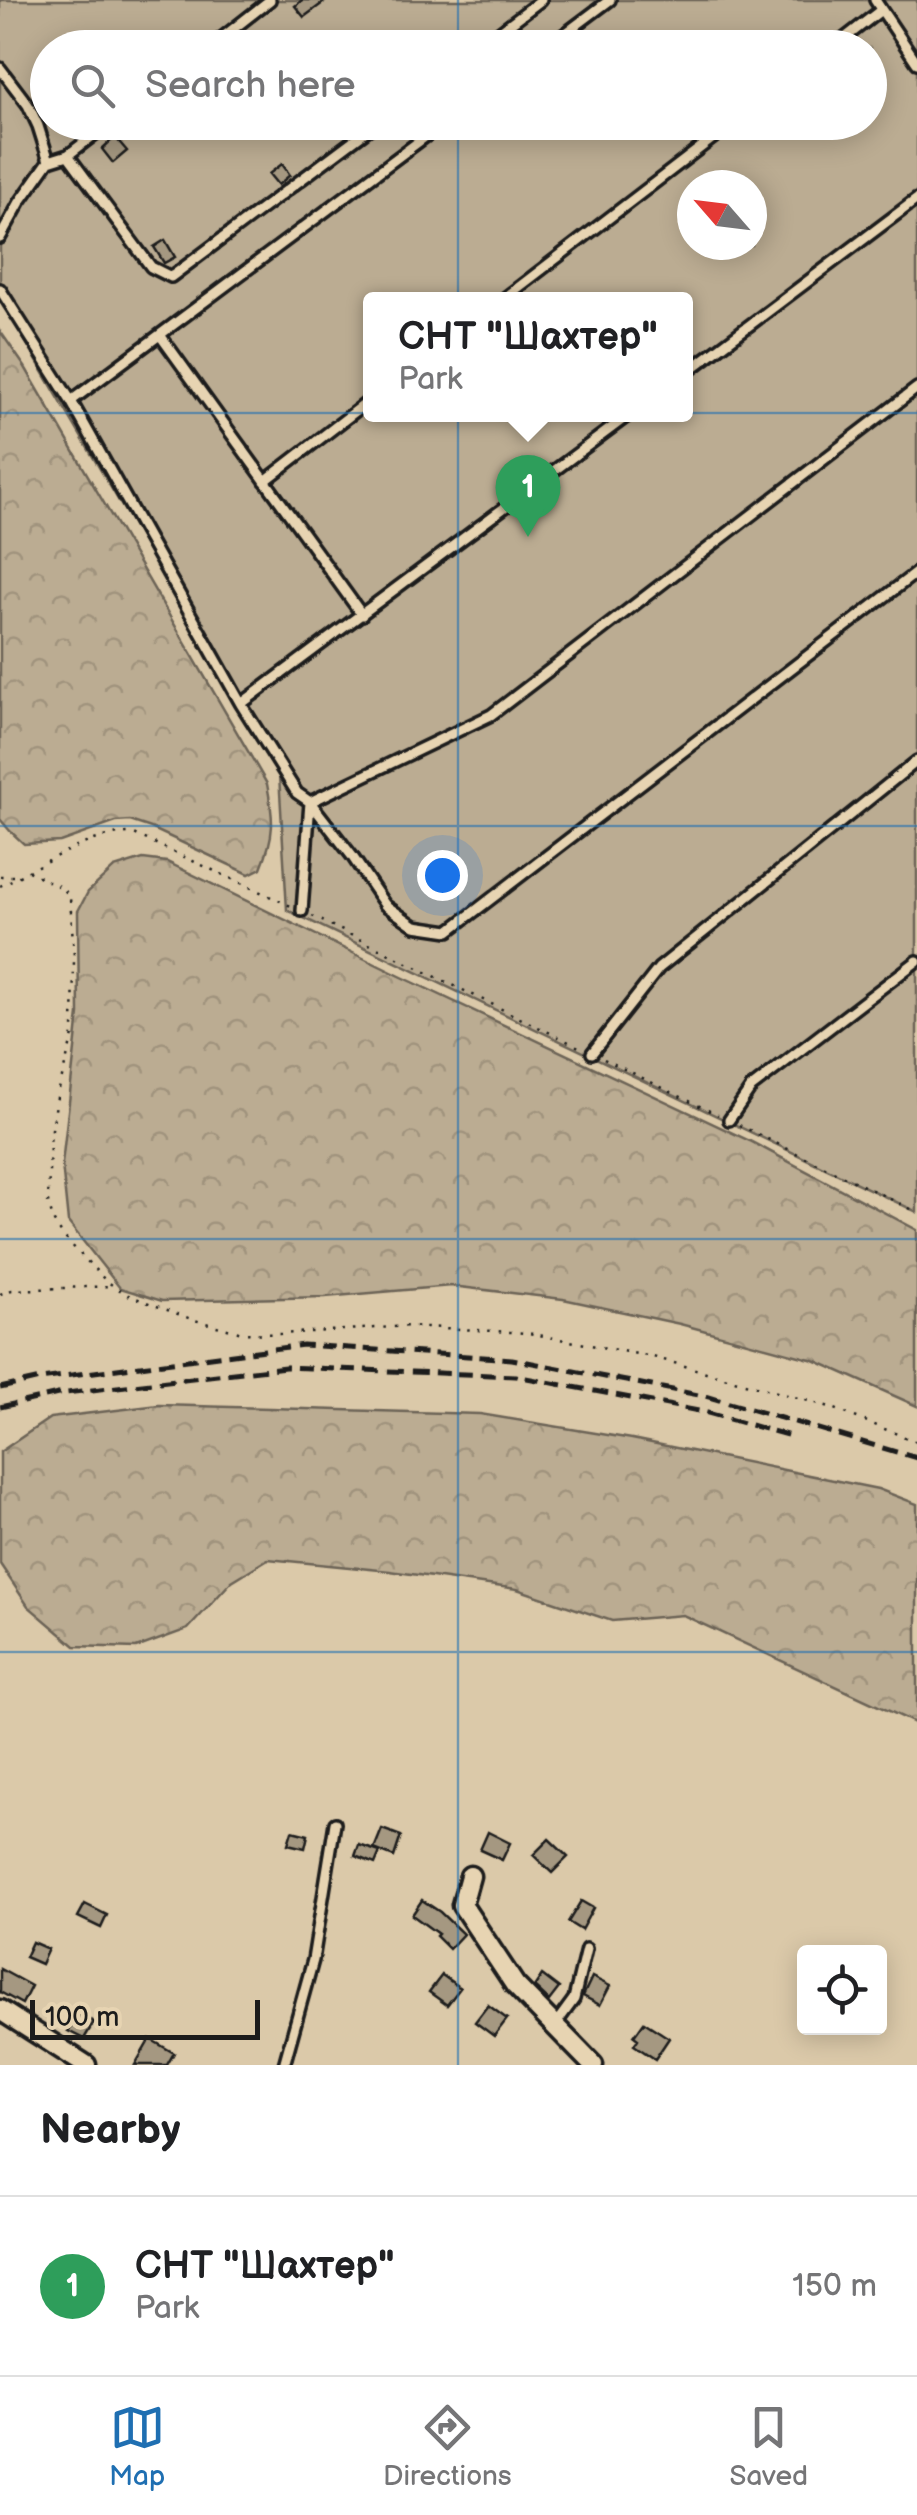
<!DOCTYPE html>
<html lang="en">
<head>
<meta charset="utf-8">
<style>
	:root { --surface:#fff; --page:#f6f6f6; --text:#202124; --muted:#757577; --line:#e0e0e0; --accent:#1f6fb2 }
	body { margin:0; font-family:"Balsamiq Sans",sans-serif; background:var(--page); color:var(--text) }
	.controls { position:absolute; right:30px; bottom:30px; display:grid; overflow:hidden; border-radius:10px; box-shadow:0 5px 25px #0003 }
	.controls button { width:90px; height:90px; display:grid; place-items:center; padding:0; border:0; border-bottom:2px solid var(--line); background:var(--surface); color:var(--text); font:50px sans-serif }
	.compass { position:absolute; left:677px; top:170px; width:90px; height:90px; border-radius:50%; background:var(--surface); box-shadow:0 5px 25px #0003; rotate:298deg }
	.scale { position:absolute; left:30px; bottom:25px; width:230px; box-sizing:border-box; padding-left:10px; border:5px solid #1c1c1c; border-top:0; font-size:28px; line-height:35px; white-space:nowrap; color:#1c1c1c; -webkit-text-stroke:8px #e7d4b2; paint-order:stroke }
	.you { position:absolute; left:442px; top:875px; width:35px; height:35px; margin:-25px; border:8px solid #fff; border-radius:50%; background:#1a73e8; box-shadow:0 0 0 15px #1a73e833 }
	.badge { display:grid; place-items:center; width:65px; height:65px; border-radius:50%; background:var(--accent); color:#fff; font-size:32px; font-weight:700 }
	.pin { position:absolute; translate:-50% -82px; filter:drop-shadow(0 2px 5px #0008) }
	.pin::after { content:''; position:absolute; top:52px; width:35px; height:30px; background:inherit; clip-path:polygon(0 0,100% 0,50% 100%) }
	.popup { position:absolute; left:363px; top:292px; width:330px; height:130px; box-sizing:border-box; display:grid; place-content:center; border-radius:10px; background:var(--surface); filter:drop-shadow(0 2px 8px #0005); font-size:32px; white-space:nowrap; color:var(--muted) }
	.popup b { font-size:38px; color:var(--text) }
	.popup::after { content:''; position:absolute; left:50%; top:100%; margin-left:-20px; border:20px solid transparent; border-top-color:var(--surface) }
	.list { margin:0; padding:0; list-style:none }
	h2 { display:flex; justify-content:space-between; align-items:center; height:130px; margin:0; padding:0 40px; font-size:42px }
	h2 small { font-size:32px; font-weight:400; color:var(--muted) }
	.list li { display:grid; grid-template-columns:65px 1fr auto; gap:30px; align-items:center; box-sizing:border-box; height:180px; padding:0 40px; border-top:2px solid var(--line) }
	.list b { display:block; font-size:38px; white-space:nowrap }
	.list p { margin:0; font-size:32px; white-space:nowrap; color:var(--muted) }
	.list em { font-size:32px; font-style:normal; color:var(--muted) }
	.icon { flex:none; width:55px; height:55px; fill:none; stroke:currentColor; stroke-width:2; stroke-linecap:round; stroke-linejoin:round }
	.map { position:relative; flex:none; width:917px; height:2065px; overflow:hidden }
	.search { position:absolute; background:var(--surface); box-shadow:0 5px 25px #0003; left:30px; right:30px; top:30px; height:110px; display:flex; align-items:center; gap:25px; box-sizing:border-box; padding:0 35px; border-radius:55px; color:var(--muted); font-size:38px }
	.sheet { height:310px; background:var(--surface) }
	nav { display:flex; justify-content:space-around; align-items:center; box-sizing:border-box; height:140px; border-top:2px solid var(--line); background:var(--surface); font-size:28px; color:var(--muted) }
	nav a { display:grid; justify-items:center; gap:5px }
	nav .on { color:var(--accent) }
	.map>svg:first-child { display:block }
</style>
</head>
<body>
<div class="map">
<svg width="917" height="2065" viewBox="0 0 917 2065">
	<defs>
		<pattern id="forest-crowns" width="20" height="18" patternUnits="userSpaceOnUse" patternTransform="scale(2.5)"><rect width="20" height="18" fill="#bbac92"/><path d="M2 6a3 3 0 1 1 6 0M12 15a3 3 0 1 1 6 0" fill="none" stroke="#a0937d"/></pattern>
	</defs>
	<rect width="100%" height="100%" fill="#dbc9a9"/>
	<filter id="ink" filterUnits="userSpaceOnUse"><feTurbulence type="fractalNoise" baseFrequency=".01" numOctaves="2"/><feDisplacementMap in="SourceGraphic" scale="20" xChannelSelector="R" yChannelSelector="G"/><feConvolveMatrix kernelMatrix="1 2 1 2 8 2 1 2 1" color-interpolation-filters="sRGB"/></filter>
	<g filter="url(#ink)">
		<path fill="url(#forest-crowns)" stroke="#6c6457" stroke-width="2.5" d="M0,331L25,367L267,784C274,820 275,834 261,868L249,874L151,828L130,821L116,822L60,842L24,844L10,831L0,819Z
			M143,859L167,862L400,976L750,1141L917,1230V1406L814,1360L680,1324L563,1299L451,1286L325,1297L162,1301L120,1288L68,1222L62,1164L79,1014L78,911L88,892L114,868Z
			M159,1405L480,1414L632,1439L878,1489L917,1504V1724L683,1615L612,1621L517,1589L390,1571L268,1559L232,1581L188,1629L136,1648L75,1646L28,1606L0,1564V1452L50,1418Z"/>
		<path fill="#bbac92" stroke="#6c6457" stroke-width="2.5" fill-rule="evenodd" d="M0,0H917V1212L287,910L279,775L0,298ZM48,48H870V122H48ZM692,185H752V245H692ZM370,300H686V414H370Z"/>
		<path fill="#a59881" stroke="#1c1c1c" stroke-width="2.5" d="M302,0H327L304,17L295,6Z
			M115,137L127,151L113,163L102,149Z
			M282,164L290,175L278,185L269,174Z
			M165,240L175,257L164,263L154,247Z
			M382,1829L401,1836L394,1857L374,1849Z
			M292,1831L308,1835L305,1848L288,1844Z
			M488,1832L510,1843L502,1860L480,1850Z
			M549,1839L568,1857L552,1873L533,1855Z
			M359,1845L380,1852L375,1864L355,1856Z
			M422,1900L440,1912L463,1934L449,1949L436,1936L438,1934L412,1915Z
			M581,1901L593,1908L581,1930L568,1922Z
			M85,1904L107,1915L101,1928L78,1917Z
			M32,1942L48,1949L41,1964L25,1957Z
			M0,1969L31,1986L22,2004L0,1992Z
			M442,1975L460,1988L447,2005L429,1992Z
			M542,1975L559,1988L549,2001L534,1987Z
			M592,1977L610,1986L600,2005L583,1996Z
			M488,2005L507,2019L494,2036L475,2022Z
			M78,2014L94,2022L84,2039L68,2031Z
			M644,2022L669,2038L655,2059L634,2045L638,2039L634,2036Z
			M150,2039L174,2053L167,2065H135Z"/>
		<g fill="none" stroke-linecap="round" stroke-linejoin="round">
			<g stroke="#1c1c1c" stroke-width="16">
				<path id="lane" d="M875,0L917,63
					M209,48L270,0
					M478,48L541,0
					M546,48L610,0
					M832,48L881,10
					M0,68L28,105L38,126L49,161
					M68,155L151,267L171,277L378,122
					M49,161L68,155L111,122
					M0,238L20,202L49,161
					M0,289L71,401L241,704L297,793L310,802L302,911
					M502,300L734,122
					M160,335L362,615
					M686,373L917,199
					M917,388L491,715L310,802L352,856L385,905L415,926L449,931L917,572
					M71,401L445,122
					M265,481L370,400
					M241,704L630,414
					M592,1053L659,968L917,761
					M729,1120L751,1088L917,961
					M555,2025L574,1999L586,1949
					M284,2065L313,1960L335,1823"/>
			</g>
			<g stroke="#1c1c1c" stroke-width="25">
				<path id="street" d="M470,1876L462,1905L515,1985L593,2065
					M0,2010L86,2065"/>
			</g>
			<path stroke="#1c1c1c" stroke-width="2.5" stroke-dasharray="2.5 8" stroke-linecap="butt" d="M28,871L64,889L70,898L74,956L73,1035L57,1097L50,1142L48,1202L54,1222L64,1237L106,1281L128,1295L191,1319L242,1333L279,1334L410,1326L528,1333L653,1357L706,1372L830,1407L917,1442
				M0,876H18
				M0,886C38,867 89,833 132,833L291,906
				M312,916L579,1047
				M604,1059L718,1115
				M739,1125L917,1212
				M0,1294L12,1290L113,1286"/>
			<use href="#lane" stroke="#e7d4b2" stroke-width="9"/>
			<use href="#street" stroke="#e7d4b2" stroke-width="18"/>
			<path stroke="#1c1c1c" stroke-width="5" stroke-dasharray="15 8" stroke-linecap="butt" d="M0,1388L40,1379L303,1345L512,1359L709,1397L917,1458
				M0,1407L58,1394L285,1367L516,1376L704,1412L790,1436"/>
		</g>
	</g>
	<path fill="none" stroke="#1f6fb2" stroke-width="2.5" stroke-opacity="0.55" d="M458,0V48M458,122V2065M0,413H917M0,826H917M0,1239H917M0,1652H917"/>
</svg>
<div class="controls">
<button><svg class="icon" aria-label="locate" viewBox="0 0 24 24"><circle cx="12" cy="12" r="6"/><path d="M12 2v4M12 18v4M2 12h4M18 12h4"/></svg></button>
</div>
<svg class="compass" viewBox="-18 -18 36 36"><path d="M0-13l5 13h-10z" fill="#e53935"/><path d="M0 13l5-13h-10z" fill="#757577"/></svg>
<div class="scale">100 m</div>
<div class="you"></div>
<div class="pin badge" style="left:528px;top:537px;background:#2e9e5b">1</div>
<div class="popup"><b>СНТ &quot;Шахтер&quot;</b>Park</div>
<div class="search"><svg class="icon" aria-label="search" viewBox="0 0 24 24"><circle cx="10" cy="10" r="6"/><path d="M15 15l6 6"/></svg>Search here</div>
</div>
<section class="sheet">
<h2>Nearby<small></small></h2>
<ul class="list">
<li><span class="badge" style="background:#2e9e5b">1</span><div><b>СНТ &quot;Шахтер&quot;</b><p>Park</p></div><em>150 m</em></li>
</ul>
</section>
<nav>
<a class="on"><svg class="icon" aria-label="map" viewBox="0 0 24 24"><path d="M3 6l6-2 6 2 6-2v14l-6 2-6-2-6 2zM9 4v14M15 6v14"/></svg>Map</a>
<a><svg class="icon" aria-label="directions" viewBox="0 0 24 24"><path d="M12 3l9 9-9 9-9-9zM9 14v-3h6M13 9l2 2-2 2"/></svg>Directions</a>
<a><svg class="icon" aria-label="saved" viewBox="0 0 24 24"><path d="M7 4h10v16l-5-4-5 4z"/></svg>Saved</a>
</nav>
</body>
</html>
